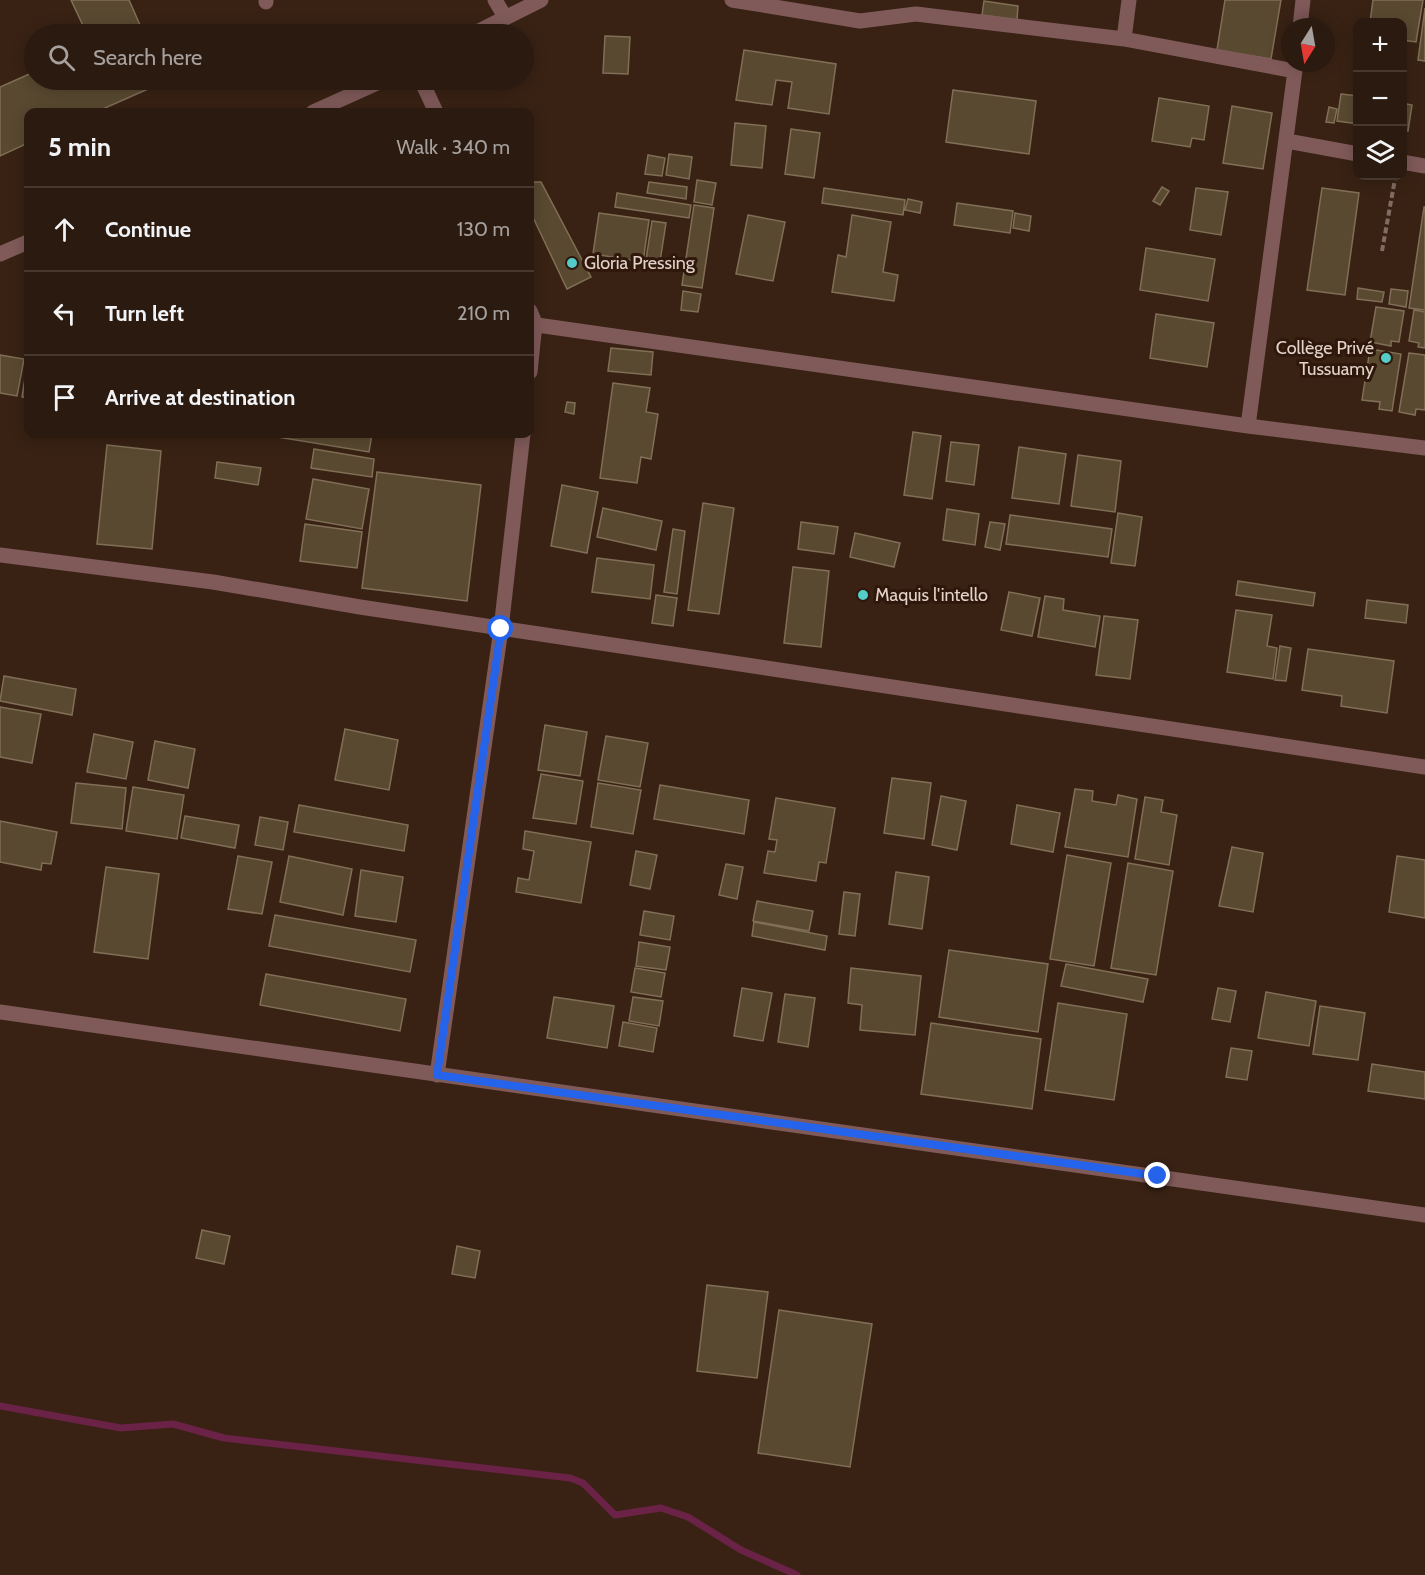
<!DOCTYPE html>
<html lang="en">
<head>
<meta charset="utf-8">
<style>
	:root { --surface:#2b1a0f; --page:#37271d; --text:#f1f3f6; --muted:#a6a19e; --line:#47382f }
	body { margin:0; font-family:Cabin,sans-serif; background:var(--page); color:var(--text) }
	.controls { position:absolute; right:18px; top:18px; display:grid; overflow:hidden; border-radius:12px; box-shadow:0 3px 15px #0003 }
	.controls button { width:54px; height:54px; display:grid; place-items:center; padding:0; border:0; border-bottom:2px solid var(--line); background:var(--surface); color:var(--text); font:30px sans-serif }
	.compass { position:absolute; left:1281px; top:18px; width:54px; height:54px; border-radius:50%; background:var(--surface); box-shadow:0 3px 15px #0003; rotate:191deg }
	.stop { position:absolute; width:18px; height:18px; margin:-14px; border:4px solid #2563eb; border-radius:50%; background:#fff }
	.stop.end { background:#2563eb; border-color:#fff; box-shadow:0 2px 6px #0008 }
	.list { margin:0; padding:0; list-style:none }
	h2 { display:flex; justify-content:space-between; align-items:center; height:78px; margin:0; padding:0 24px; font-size:26px }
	h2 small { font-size:20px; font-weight:400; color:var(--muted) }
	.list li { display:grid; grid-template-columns:39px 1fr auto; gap:18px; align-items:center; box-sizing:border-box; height:84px; padding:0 24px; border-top:2px solid var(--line) }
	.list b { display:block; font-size:22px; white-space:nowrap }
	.list em { font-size:20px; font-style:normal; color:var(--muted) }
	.icon { flex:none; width:33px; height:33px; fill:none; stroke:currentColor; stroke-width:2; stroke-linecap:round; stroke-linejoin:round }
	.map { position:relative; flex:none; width:1425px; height:1575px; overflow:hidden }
	.search { position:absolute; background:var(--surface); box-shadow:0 3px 15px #0003; left:24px; top:24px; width:510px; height:66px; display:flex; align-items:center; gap:15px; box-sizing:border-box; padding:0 21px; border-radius:33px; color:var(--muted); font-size:22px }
	.panel { position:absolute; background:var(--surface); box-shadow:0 3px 15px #0003; left:24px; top:108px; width:510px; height:330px; border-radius:12px }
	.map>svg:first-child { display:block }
</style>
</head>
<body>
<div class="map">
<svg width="1425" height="1575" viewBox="0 0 1425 1575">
	<rect width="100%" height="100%" fill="#392214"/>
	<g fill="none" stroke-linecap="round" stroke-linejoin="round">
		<path stroke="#6a2246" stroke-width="7" d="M0,1406L121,1428L173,1424L224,1438L570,1478L583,1483L615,1515L661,1508L688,1517L741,1550L797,1575"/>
	</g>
	<path fill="#594931" stroke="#806f56" stroke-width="1.5" d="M71,0H129L144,34H87Z
		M1225,0H1281L1271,59L1217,50Z
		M1373,0H1423L1416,42L1402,40V22H1370Z
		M984,1L1018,6L1017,20L982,15Z
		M1425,8V61L1418,60Z
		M605,36L630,37L628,74L603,73Z
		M744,50L836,64L829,114L788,108L792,82L776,80L772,105L736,100Z
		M34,72V80L166,81L96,112H28V143L0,156V87Z
		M953,90L1036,101L1029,154L946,142Z
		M1341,94L1358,96V124L1337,121Z
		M1159,98L1209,106L1204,140L1192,138L1190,147L1152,141Z
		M1402,103L1412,105L1408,131H1402Z
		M1232,106L1272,113L1263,169L1223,163Z
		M1329,107L1337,109L1334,123L1326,122Z
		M735,123L766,126L762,168L731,165Z
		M791,129L820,133L814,178L785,174Z
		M669,154L692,157L689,179L666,175Z
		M648,155L665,158L662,176L645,174Z
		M697,180L716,183L712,205L694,202Z
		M530,182H541L591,277L567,289L530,211Z
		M649,182L687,187L686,199L647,193Z
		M1162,187L1169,191L1160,205L1153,201Z
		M824,188L905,200L903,215L822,203Z
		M1196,188L1228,192L1221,235L1190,230Z
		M1322,188L1359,193L1345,295L1307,290Z
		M617,193L691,205L689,218L615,207Z
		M908,199L922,202L920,213L905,210Z
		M957,203L1013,211L1010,233L954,225Z
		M694,205L714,208L702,288L682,285Z
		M1424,207H1425V310L1409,308Z
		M599,213L649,220L643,262L593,254Z
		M1015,213L1031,216L1029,231L1013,228Z
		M748,215L785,222L773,281L736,274Z
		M852,215L891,222L883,272L898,275L894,301L832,292L838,255L846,257Z
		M652,221L666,223L659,268L645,266Z
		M1146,248L1215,259L1208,301L1140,290Z
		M1358,288L1384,292L1382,302L1357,299Z
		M1391,289L1408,291L1406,307L1389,304Z
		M683,291L701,294L698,312L681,310Z
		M1376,307L1404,311L1399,342L1391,341V346L1370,342Z
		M1414,310L1425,312V348L1418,347L1419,343L1409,341Z
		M1156,314L1214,323L1207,367L1150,358Z
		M611,348L653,352L651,375L608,371Z
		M1370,349L1401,354L1392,411L1379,409L1380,402L1362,400Z
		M1409,353L1425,355V410L1416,409L1415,415L1399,412Z
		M0,355L24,359L17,396L0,393Z
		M28,360V398L22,397Z
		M613,383L650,388L646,412L658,414L651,459L641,457L637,483L600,478Z
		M567,402L575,403L574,414L565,412Z
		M913,432L941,436L932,499L904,495Z
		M278,434H372L369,452L277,437Z
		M951,442L979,445L974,485L946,481Z
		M107,445L161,451L152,549L97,544Z
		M1019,447L1066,454L1059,504L1012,498Z
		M314,449L374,459L372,477L311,468Z
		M1078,455L1121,461L1115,512L1071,506Z
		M217,462L261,468L258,485L215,478Z
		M377,472L481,485L467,601L362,588Z
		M313,479L369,489L362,529L306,519Z
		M562,485L598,492L587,553L551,546Z
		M703,503L734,508L719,614L688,610Z
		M603,508L662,521L656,550L597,537Z
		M947,509L979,514L975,545L943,540Z
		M1118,513L1142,517L1135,566L1111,563Z
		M1010,515L1112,529L1108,557L1006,544Z
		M801,522L838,527L834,554L798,549Z
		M990,522L1005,524L1000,550L985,547Z
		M305,524L362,532L357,568L300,561Z
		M673,529L685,531L677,594L664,592Z
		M855,533L900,543L894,567L850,557Z
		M597,558L654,565L650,599L592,592Z
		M793,567L829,571L821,647L784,643Z
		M1238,581L1315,593L1313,606L1236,595Z
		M1009,592L1040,598L1032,636L1001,630Z
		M656,595L677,598L673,626L652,623Z
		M1045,596L1064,599L1063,610L1100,616L1095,647L1038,637Z
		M1367,600L1408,605L1406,623L1365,618Z
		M1236,610L1272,615L1267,646L1277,648L1273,679L1227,672Z
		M1104,616L1138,620L1130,679L1096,675Z
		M1280,646L1291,648L1286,681L1275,680Z
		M1308,649L1394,661L1387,713L1341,706L1342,696L1302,690Z
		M4,676L76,689L72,715L0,701Z
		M0,707L41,714L32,763L0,757Z
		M545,725L587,732L580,776L538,770Z
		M345,729L398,740L389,790L335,780Z
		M94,734L133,742L126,779L87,772Z
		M606,736L648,743L640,787L598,780Z
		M155,741L195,749L188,788L148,780Z
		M541,774L583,781L576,824L533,818Z
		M892,778L931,783L924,839L884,833Z
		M76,783L126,788L122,829L71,823Z
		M598,783L641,790L633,834L591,827Z
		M660,785L749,800L744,834L654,819Z
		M133,787L184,795L177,839L126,831Z
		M1075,789L1093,791L1092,801L1116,805L1118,795L1137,799L1128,857L1065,847Z
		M941,796L966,801L957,850L932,845Z
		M1145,797L1163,800L1161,812L1177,815L1169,865L1135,859Z
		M776,798L835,808L826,863L819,862L816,881L764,873L768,851L775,852L777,840L769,839Z
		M299,805L408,825L404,851L294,832Z
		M1017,805L1060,813L1053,852L1011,844Z
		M185,816L239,825L235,848L181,838Z
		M260,817L288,822L283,850L255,845Z
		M0,821L57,832L51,864L42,863L41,870L0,862Z
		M525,831L591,842L581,903L516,892L518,878L529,880L534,851L523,849Z
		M1232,847L1263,853L1253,912L1219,906Z
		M636,851L657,855L650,889L630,885Z
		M1067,855L1111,863L1094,966L1050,959Z
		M238,856L272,862L262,914L228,909Z
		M289,856L352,869L343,915L280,902Z
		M1397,856L1425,860V918L1389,912Z
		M1128,863L1173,871L1156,975L1111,968Z
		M726,864L743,867L737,899L719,895Z
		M106,867L159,874L148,959L94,952Z
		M361,870L403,877L396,922L355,916Z
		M896,872L929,877L922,929L889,924Z
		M844,892L860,894L855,936L839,934Z
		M757,901L813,911L809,931L753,921Z
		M644,911L674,916L670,940L640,935Z
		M275,915L416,940L410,972L269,946Z
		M754,922L827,936L825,950L752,936Z
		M639,942L670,947L666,970L636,966Z
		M949,950L1048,964L1038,1032L939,1017Z
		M1066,964L1148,979L1143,1002L1061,986Z
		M635,968L665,973L661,997L631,992Z
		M851,968L921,976L915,1035L860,1030L862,1005L848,1003Z
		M266,974L406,999L400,1031L260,1005Z
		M742,988L772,993L763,1041L734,1036Z
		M1218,988L1236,991L1230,1022L1212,1019Z
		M1266,992L1316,1001L1309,1046L1258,1038Z
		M785,994L815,998L808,1047L778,1042Z
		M554,997L614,1006L607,1048L547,1038Z
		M633,997L663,1001L659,1026L629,1021Z
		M1058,1003L1127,1014L1114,1100L1045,1090Z
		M1320,1006L1365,1013L1358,1060L1313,1054Z
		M623,1022L657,1028L653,1052L619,1046Z
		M931,1023L1041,1039L1032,1109L921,1094Z
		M1231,1048L1252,1051L1247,1080L1226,1077Z
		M1372,1064L1425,1072V1099L1368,1091Z
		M202,1230L230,1236L224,1264L196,1258Z
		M457,1246L480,1251L475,1278L452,1274Z
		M707,1285L768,1292L757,1378L697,1371Z
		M779,1310L872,1324L850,1467L758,1453Z"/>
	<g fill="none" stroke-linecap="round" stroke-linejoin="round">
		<path stroke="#816c61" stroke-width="4" stroke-dasharray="6 3" stroke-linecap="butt" d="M1382,251L1395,179"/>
		<path stroke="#7f5a59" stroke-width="15" d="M266,0V2
			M495,0L505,17
			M732,0L860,21L916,14L1124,39L1295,71
			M1300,27L1303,0
			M473,34L541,0
			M1124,39L1129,0
			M421,80L436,112
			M313,112L384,80
			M1287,141L1358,154
			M1402,162L1425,166
			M0,254L28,242
			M530,311L535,323L530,372
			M530,324L1248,426L1425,448
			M1248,426L1296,63
			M0,555L213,582L360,607L1425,767
			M0,1012L1425,1215
			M437,1075L501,629L523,434"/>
	</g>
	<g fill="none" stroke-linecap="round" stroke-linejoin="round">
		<path stroke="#2563eb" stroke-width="8" d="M501,629L437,1075L1158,1176"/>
	</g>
	<g fill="#54cdc8" stroke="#2f180b" stroke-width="2">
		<circle cx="572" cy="263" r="6"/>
		<circle cx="1386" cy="358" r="6"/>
		<circle cx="863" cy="595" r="6"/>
	</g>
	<g text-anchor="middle" stroke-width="6" stroke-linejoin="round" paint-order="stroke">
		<g font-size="18" fill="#e3d2ca" stroke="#2f180b" text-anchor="start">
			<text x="584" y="269">Gloria Pressing</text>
			<text x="1374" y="354" text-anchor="end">Collège Privé<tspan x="1374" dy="21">Tussuamy</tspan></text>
			<text x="875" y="601">Maquis l'intello</text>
		</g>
	</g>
</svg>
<div class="controls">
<button>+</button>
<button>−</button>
<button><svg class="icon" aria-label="layers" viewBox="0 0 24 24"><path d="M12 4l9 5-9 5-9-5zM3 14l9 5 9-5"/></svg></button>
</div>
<svg class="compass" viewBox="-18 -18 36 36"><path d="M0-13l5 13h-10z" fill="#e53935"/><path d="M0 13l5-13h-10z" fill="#a6a19e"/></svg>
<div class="stop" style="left:501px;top:629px"></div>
<div class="stop end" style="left:1158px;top:1176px"></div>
<div class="search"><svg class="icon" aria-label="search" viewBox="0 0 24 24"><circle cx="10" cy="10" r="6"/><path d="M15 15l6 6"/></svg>Search here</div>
<section class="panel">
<h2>5 min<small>Walk · 340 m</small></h2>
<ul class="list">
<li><svg class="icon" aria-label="ahead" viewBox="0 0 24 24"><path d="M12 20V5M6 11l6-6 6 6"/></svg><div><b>Continue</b></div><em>130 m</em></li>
<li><svg class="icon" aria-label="left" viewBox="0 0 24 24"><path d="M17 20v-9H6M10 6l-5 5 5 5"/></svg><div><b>Turn left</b></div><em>210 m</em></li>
<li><svg class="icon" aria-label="arrive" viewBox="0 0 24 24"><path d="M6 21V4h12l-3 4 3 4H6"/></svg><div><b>Arrive at destination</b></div></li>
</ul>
</section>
</div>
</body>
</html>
